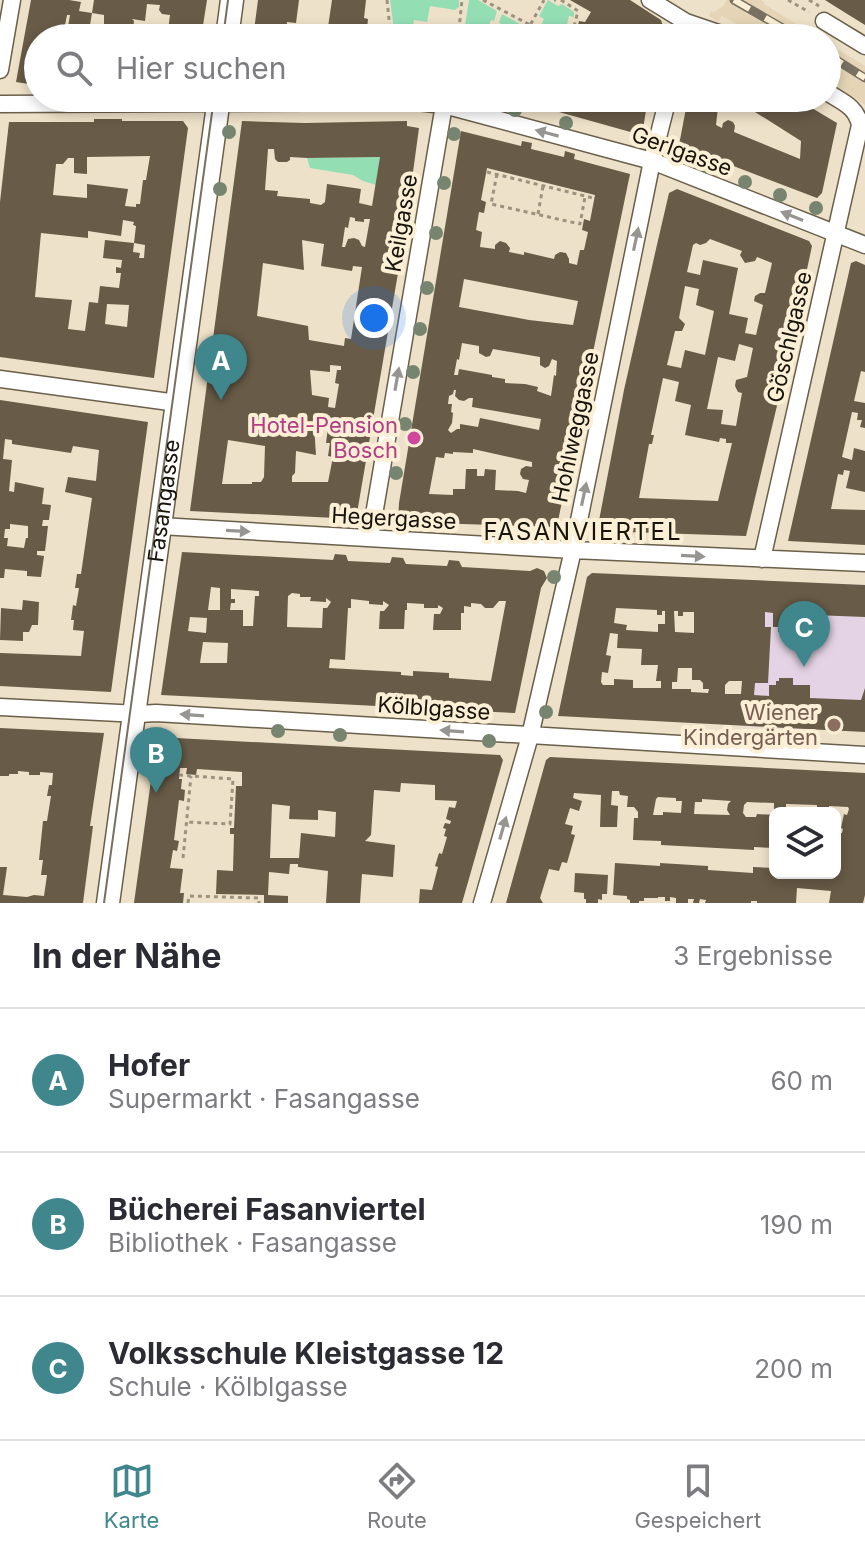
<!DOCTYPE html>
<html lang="de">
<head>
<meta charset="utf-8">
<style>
	:root { --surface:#fff; --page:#f2f2f3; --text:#2b2b33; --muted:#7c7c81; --line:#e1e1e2; --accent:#3f878d }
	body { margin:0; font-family:Inter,sans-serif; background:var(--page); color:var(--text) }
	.controls { position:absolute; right:24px; bottom:24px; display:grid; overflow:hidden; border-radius:12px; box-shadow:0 4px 12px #0003 }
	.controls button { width:72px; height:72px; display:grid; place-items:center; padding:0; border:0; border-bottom:2px solid var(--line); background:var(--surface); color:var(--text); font:40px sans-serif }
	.you { position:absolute; left:374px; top:318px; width:28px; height:28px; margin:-20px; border:6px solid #fff; border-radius:50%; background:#1a73e8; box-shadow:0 0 0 12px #1a73e833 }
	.badge { display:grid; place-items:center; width:52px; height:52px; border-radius:50%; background:var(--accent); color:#fff; font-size:26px; font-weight:700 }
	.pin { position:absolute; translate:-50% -66px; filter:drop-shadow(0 2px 4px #0008) }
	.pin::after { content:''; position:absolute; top:42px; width:28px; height:24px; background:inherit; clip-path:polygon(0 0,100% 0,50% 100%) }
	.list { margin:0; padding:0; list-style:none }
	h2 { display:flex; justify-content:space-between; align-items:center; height:104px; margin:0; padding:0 32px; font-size:34px }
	h2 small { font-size:26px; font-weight:400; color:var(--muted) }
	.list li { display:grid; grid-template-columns:52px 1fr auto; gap:24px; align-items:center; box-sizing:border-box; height:144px; padding:0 32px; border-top:2px solid var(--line) }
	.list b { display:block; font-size:30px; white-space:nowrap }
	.list p { margin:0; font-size:26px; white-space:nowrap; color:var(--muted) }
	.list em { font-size:26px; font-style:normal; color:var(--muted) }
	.icon { flex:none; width:44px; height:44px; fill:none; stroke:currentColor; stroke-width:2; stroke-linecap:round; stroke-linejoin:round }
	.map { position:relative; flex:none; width:865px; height:903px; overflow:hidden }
	.search { position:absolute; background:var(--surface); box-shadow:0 4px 12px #0003; left:24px; right:24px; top:24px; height:88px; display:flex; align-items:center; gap:20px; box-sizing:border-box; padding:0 28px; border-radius:44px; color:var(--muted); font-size:30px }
	.sheet { height:536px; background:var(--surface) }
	nav { display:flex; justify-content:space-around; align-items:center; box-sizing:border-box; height:112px; border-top:2px solid var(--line); background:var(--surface); font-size:22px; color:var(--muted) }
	nav a { display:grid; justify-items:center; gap:4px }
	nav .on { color:var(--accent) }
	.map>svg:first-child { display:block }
</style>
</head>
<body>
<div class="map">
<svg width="865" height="903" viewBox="0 0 865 903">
	<rect width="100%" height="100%" fill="#eee1c9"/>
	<path fill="#e5d5b6" d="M727,0H761L764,2V4L816,36L817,35L822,37L759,38L748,32L746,34L737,29L738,25L722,16L718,21L709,16L711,11L714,12L723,6Z
		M827,43L865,66V105L827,80Z"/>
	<path fill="#e4d3e4" d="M747,580L865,585V732L740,726Z"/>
	<path fill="#94deb4" d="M390,0H459V7L455,10L430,6L427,22L414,20L412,33L404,38H395Z
		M469,0H478L497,11L494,21L491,20L487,30L498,33L501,24L499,22L502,14L520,24L514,36L517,38H463Z
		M548,0L558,6L562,4L574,12V17L569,16L564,38H535L544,19L539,16Z
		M380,157L376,185L363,181L353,175L310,168L307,158Z"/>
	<path fill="#685b47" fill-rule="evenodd" d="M31,0H69L81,2L79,11L92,13L94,0H207L201,38H167L170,15L162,14L159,10L160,5L147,4L145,21L132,19L134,21L133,29L131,28L132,38H104V15L92,13L89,31L68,27L70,15H67L64,30L56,29L55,38H38V82H35V85L16,82Z
		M258,0H299L296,23L287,22L286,38H253Z
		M332,0H366L364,18L368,19L367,30L356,29L355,38H321V31H316L317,26L328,27Z
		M570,0H630L661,20L663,26L660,38H622L601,24L594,38H575L579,21L585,22L591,12Z
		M825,0H865V25L836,7Z
		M509,98H648L643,129L634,133Z
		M688,98H719L716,125L722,128L723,123L728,120L733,122L735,126L734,132L800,159L801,141L744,105L742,108L738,105L732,107L726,104L725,98H795L837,123L822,193L817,198L679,145Z
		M94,119H122V121H183L188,128L154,378L0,357V202L9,122H94ZM150,156L146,180H143L140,204H136V207L125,206L128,189L87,184V198L53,195L56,164H63L68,158H74V173L87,174V157ZM123,220L134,222L133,225L136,226L134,243L145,245L144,258H139L140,253L133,252L134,243L105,240L103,258L122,260L121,268L116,267V273H121L119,288L100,286L98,303L89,302L85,331L68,329L72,300L35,297L41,233L88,238V231L121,236ZM107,304L129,305L127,327L105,324Z
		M242,121L305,123L407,121V126L419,128L404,238L356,519L190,511ZM268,149H274L275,159L278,162H287L290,160V157L307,158L380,157L372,206L359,203L361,189L327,184L325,202L321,205L310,203V199L277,196L278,191L265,190ZM350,217L355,218V221L364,222V219H370L365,247L362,246L359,240L354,238L348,239L345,247H342L345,227L348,228ZM302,240L324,244L321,266L352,271L353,266L362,267L351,339L345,338L344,346L309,340L308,326L257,316L263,263L304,270ZM330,365L341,366V370H337L335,383L339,384L335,408L328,407L329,398L312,395L310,370L330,372ZM321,424L333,425L332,429L328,428L326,443H330L328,456L333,457L328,482H292V476L295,473L296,451L316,455L314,426L321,427ZM228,440L265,446L264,477L261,482H252V484H222Z
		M461,131L521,146L522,141L532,143L531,149L564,157L565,151L575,154L574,159L630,174L558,521L553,527L398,522L399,503ZM487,168L595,195L590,221L584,219L582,230L588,232L584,250H580L577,265L569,263V259L566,253L560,252L555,255L554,259L524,252V255L509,252L510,248L506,243L500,241L495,245V249L480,247L482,232L476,230L479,212L484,213L486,202L481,200ZM464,279L578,301L573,325L529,320L459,307ZM462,343L479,346V353L486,357L490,356L493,349L540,357V365L545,368L549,366L552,359L557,361L556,376L554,375L551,396L537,391L538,387L525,384L505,383V379L492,377V375L459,369L458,375H454L457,359L459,360ZM454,390H456L455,396L459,400L464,401L469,398H473L472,407L541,419L539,430L480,418L478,427L460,424V429H457L451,433L448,430L452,423L453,413L451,412L452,404H448L449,396L453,394ZM473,449L532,462V467L526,466L521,469L520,474L523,479L529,480L526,493L518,491L495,490L496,470L485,469L484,476H477V469H466L465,489H453V495L429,494L436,457L444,458L445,453L453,454V452L473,453Z
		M677,189L809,241L812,246L785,372L746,536L597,531L624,390L656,249L669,193ZM710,239L742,251L740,255L745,263L755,261L757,257L772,263L765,293H760L755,296L754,301L763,305L756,335L745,333L748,318L729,314L738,268L703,260L700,275L687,272L693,245L696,243L700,245L706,243ZM685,286L699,289L696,305L714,311L705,355L685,350L681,368L667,365L675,331H682L685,324L679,318ZM739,344L753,348L747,377L736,380L735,386L738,392L742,393L736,426L721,424L723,410L707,409L718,357L735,361ZM663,378L679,382L675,401L691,405L685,435L719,442L720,438L726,439V443H732L718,501L639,498L649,444H652L654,435H651Z
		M856,261L865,265V372L861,371L854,401L865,403V428L860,427L862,420H857L858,413L852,412L842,457L852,460L854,448L865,451V492L846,488L850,471L844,470L843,475L838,474L831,509L865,510V545L788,541L851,263Z
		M0,400L148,422L111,692L0,686V653L81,656L84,631L73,630L74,620H71L73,605L76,606L79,588H75L77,574H81L92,498L65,492L68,477L96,481L99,450L73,446L71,453L12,444V440L5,439L3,459L12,460L9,491L14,492L15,482L44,488L42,504L51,505L49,520H43L42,526H48L45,551H37V555L44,556L41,577L27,576V571L5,569L4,578H0ZM10,524L28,526V538H26L24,548L7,546L8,538H4L5,529H10Z
		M182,552L333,560L335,554L346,555L348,561L390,563L392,557L403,558L406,564L447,566L449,560L459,561L462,567L530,571L537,568L544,571L547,578L541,588L515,713L161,695ZM211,587L220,588V610H208ZM231,589L259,591V596H255L253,626H243V610H230L231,603H235V599H231ZM292,593L300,594V597H311L310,601L326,602V598L331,602L327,608H323L322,628L287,627L288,596ZM351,599L369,601V604L383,605V601L389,605L384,611H380L379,629H404L405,610H407V603L424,604V608H438V605L443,608L440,614H434L433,630H461V613H464V606L471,607V603L481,604L485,608H493L499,601H506L491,681L449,678V673L413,671V676L401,675V672L329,668L330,659L345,660L348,608H351ZM190,617L207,618L206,633L188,631ZM203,642L228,643L227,663H200Z
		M592,573L865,585V617L814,615L813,628H795V633L778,632V627H773V613L765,612V627H771L768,683H755L754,695L769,696V685H776V681H779V678H793V685H810V698L861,700L865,688V732L558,716L587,577ZM616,608L657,610V615H662V611H665V624H658V632L626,630L627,625L614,623ZM674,611H678V616H683V612H694V633L675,632ZM610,633L618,634L617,648L642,649L641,665H658L656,681H661V688H633V680L614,679V685H603L601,682L602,672L608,673L611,656L606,655ZM678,668H692V680H700L703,683V689H709L708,693L691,692V689H672V682H677ZM729,681H742L741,694H725V685Z
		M23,600L39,602L38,625H32L29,632H23V641L0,640L1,608L22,610Z
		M0,728L104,733L90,826H93L83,903H0V867H7L3,895L27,897L34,895L44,896L47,875H41L43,860H39L43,821H47L51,796H47L49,785H52L53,773L40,772V775H29V772L18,771V774H9V776H0Z
		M157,737L500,755L503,760L462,903H419L420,889L432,890L438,867L435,866L439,853L442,854L447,837L444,836L446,829L443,828L445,823L450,824L451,821L446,819L449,807L455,808L457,801L435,800V785L401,783L400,792L374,790L371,835L365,841L395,845L393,877L362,874L360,903H326L328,871L298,867V864H290L289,874L269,872L268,895L288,896V903H264V895L216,894L217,870L233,871L234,834H230V828H234L236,786H242V772L197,769L196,775L186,774L187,768H180L179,779H182L181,789L185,790L184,801L179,800L174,840L179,841L177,851L173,850L170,868L183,869L180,893H184L183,903H134ZM272,804L290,806L289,819L318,820V810L336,812L335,837L301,833L299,858H270Z
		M550,757L865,773V895L863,903H829L831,891L797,888L796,903H757V901H751V903H705L706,900L700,899L699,903H693L694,899H688V903H676V898L670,897V901H665V897H658V898H644V901H639V903H630V900L627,899V896L613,895L615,863L660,866V863L708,866V870L753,873V867L775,868V873H835V833H842L843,829L841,828L844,814L847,815L849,809L848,807L829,806V813H817V805L786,804V813H774V803L747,802L744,805L743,813L746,817H756L757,814L775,815V848L754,847V850L661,845V841L633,840L634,818H638V812L634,807H627L628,796L620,795L619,791H612L611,805L618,806L617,827H600L601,795L574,793L573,798L582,801L579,811L570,808L565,824L573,826L571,834L575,835L567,863L562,862L559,871L549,869L540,898L543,903H506L546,760ZM658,797L676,798V801H682L681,813L663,812V815H653L656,799ZM702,799L731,801L728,804L727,810L730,815L694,814L695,802H702Z
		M575,873L608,875L607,894H602V900L598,899V903H586V899H584V893L574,892Z"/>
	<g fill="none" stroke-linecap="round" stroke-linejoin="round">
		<g stroke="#6a5f4a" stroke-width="19">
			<path id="street" d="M650,0L686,22L733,38
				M824,21L865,46
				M0,70L12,0
				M827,92C842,102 856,106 860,125L865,129
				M0,104L417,102L444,105L652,161L865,245
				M0,379L177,403
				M160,526L573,550L865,563
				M370,538L444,105
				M762,559L860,125
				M0,707L139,714L156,713L865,755
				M482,903L530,736L573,550L652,161L668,98"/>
		</g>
		<g stroke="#6a5f4a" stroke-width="25">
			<g id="secondary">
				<path d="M227,38L232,0"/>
				<path id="s1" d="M108,903L219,98"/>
			</g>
		</g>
		<path stroke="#9c9280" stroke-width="3" stroke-dasharray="4 4" stroke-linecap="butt" d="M387,0L391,38
			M483,0L530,25
			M554,0H556
			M561,0L578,11L571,38
			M788,0L809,12
			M809,0L819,6
			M458,38L462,0
			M523,38L544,0
			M487,172L593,198
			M497,174L491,204L580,224L585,197
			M538,214L543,186
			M149,771L152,772
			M179,775L233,779L230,824L186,822
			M183,858L191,776
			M188,903L189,896L259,898V903"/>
		<use href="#street" stroke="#fff" stroke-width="16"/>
		<use href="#secondary" stroke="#fff" stroke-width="22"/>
		<path stroke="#787060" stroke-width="2" d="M223,38L228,0
			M104,903L214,98"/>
		<g stroke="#787060" stroke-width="9">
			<path id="rail" d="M734,0L800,38
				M827,54L865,78"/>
		</g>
		<use href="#rail" stroke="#fbefd6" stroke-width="6" stroke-dasharray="18" stroke-linecap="butt"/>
	</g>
	<g fill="#778570">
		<circle cx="515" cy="110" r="7"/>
		<circle cx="566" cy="123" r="7"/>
		<circle cx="229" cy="132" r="7"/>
		<circle cx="454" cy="134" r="7"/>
		<circle cx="679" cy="154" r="7"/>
		<circle cx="708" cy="167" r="7"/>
		<circle cx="745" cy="182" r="7"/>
		<circle cx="444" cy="183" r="7"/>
		<circle cx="220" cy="189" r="7"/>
		<circle cx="780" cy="195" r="7"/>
		<circle cx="816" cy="208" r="7"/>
		<circle cx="436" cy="233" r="7"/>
		<circle cx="427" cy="288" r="7"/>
		<circle cx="420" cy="329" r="7"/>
		<circle cx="413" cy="372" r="7"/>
		<circle cx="405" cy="424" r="7"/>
		<circle cx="396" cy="473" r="7"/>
		<circle cx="554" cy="577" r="7"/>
		<circle cx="546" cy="712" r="7"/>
		<circle cx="278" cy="731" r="7"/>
		<circle cx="340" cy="735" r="7"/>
		<circle cx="489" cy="741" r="7"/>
	</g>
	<defs><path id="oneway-solid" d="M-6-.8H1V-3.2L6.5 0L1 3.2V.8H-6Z" transform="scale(2)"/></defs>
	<g fill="#979591">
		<use href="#oneway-solid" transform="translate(547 133) rotate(-165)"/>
		<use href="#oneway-solid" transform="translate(792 216) rotate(-158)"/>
		<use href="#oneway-solid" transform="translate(636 239) rotate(-78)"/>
		<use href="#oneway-solid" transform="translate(397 379) rotate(-80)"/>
		<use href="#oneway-solid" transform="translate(584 494) rotate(-78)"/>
		<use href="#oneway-solid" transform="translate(238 531) rotate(3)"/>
		<use href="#oneway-solid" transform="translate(693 556) rotate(3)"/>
		<use href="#oneway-solid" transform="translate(192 715) rotate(-176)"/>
		<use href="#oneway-solid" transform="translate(452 731) rotate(-176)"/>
		<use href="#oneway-solid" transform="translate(503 828) rotate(-74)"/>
	</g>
	<circle fill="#d1479c" stroke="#fbefd6" stroke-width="3" cx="414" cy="438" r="8"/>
	<circle fill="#8d6e63" stroke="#fbefd6" stroke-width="3" cx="834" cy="725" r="8"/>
	<g text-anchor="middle" stroke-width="8" stroke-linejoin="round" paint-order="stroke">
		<g font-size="22" fill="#18140b" stroke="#fbefd6">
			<text transform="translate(682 151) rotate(20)" y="8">Gerlgasse</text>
			<text transform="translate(401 223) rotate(-80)" y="8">Keilgasse</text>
			<text transform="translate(789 337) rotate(-77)" y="8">Göschlgasse</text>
			<text transform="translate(575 427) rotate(-78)" y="8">Hohlweggasse</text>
			<text dy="8" stroke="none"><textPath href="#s1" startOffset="406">Fasangasse</textPath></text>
			<text transform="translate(394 518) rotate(3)" y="8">Hegergasse</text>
			<text transform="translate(434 708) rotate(4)" y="8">Kölblgasse</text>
		</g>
		<g font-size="22" fill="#b23c85" stroke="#fbefd6" text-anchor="end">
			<text x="398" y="433">Hotel-Pension<tspan x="398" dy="25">Bosch</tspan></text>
		</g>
		<g font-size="22" fill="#785e54" stroke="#fbefd6" text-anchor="end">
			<text x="818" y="720">Wiener<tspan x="818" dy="25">Kindergärten</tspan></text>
		</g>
		<g font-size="24" letter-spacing="2" fill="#18140b" stroke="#fbefd6">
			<text x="583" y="540">FASANVIERTEL</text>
		</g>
	</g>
</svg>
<div class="controls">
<button><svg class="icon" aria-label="layers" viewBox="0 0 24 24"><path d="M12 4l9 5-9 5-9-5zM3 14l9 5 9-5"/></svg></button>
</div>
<div class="you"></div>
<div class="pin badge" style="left:221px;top:400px">A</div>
<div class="pin badge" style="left:156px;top:793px">B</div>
<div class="pin badge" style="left:804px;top:667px">C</div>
<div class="search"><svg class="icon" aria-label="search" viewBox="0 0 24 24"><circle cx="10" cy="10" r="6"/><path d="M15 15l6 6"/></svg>Hier suchen</div>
</div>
<section class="sheet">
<h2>In der Nähe<small>3 Ergebnisse</small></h2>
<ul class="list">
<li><span class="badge">A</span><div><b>Hofer</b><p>Supermarkt · Fasangasse</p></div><em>60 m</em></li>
<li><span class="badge">B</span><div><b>Bücherei Fasanviertel</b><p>Bibliothek · Fasangasse</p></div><em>190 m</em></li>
<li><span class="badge">C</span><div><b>Volksschule Kleistgasse 12</b><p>Schule · Kölblgasse</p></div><em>200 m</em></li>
</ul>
</section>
<nav>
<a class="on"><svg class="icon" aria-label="map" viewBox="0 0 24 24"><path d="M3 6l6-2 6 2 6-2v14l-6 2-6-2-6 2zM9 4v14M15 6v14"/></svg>Karte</a>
<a><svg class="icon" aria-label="directions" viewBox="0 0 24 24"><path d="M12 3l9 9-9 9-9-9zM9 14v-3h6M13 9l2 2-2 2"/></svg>Route</a>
<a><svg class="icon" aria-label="saved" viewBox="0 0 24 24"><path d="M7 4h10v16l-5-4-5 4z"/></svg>Gespeichert</a>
</nav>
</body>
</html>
